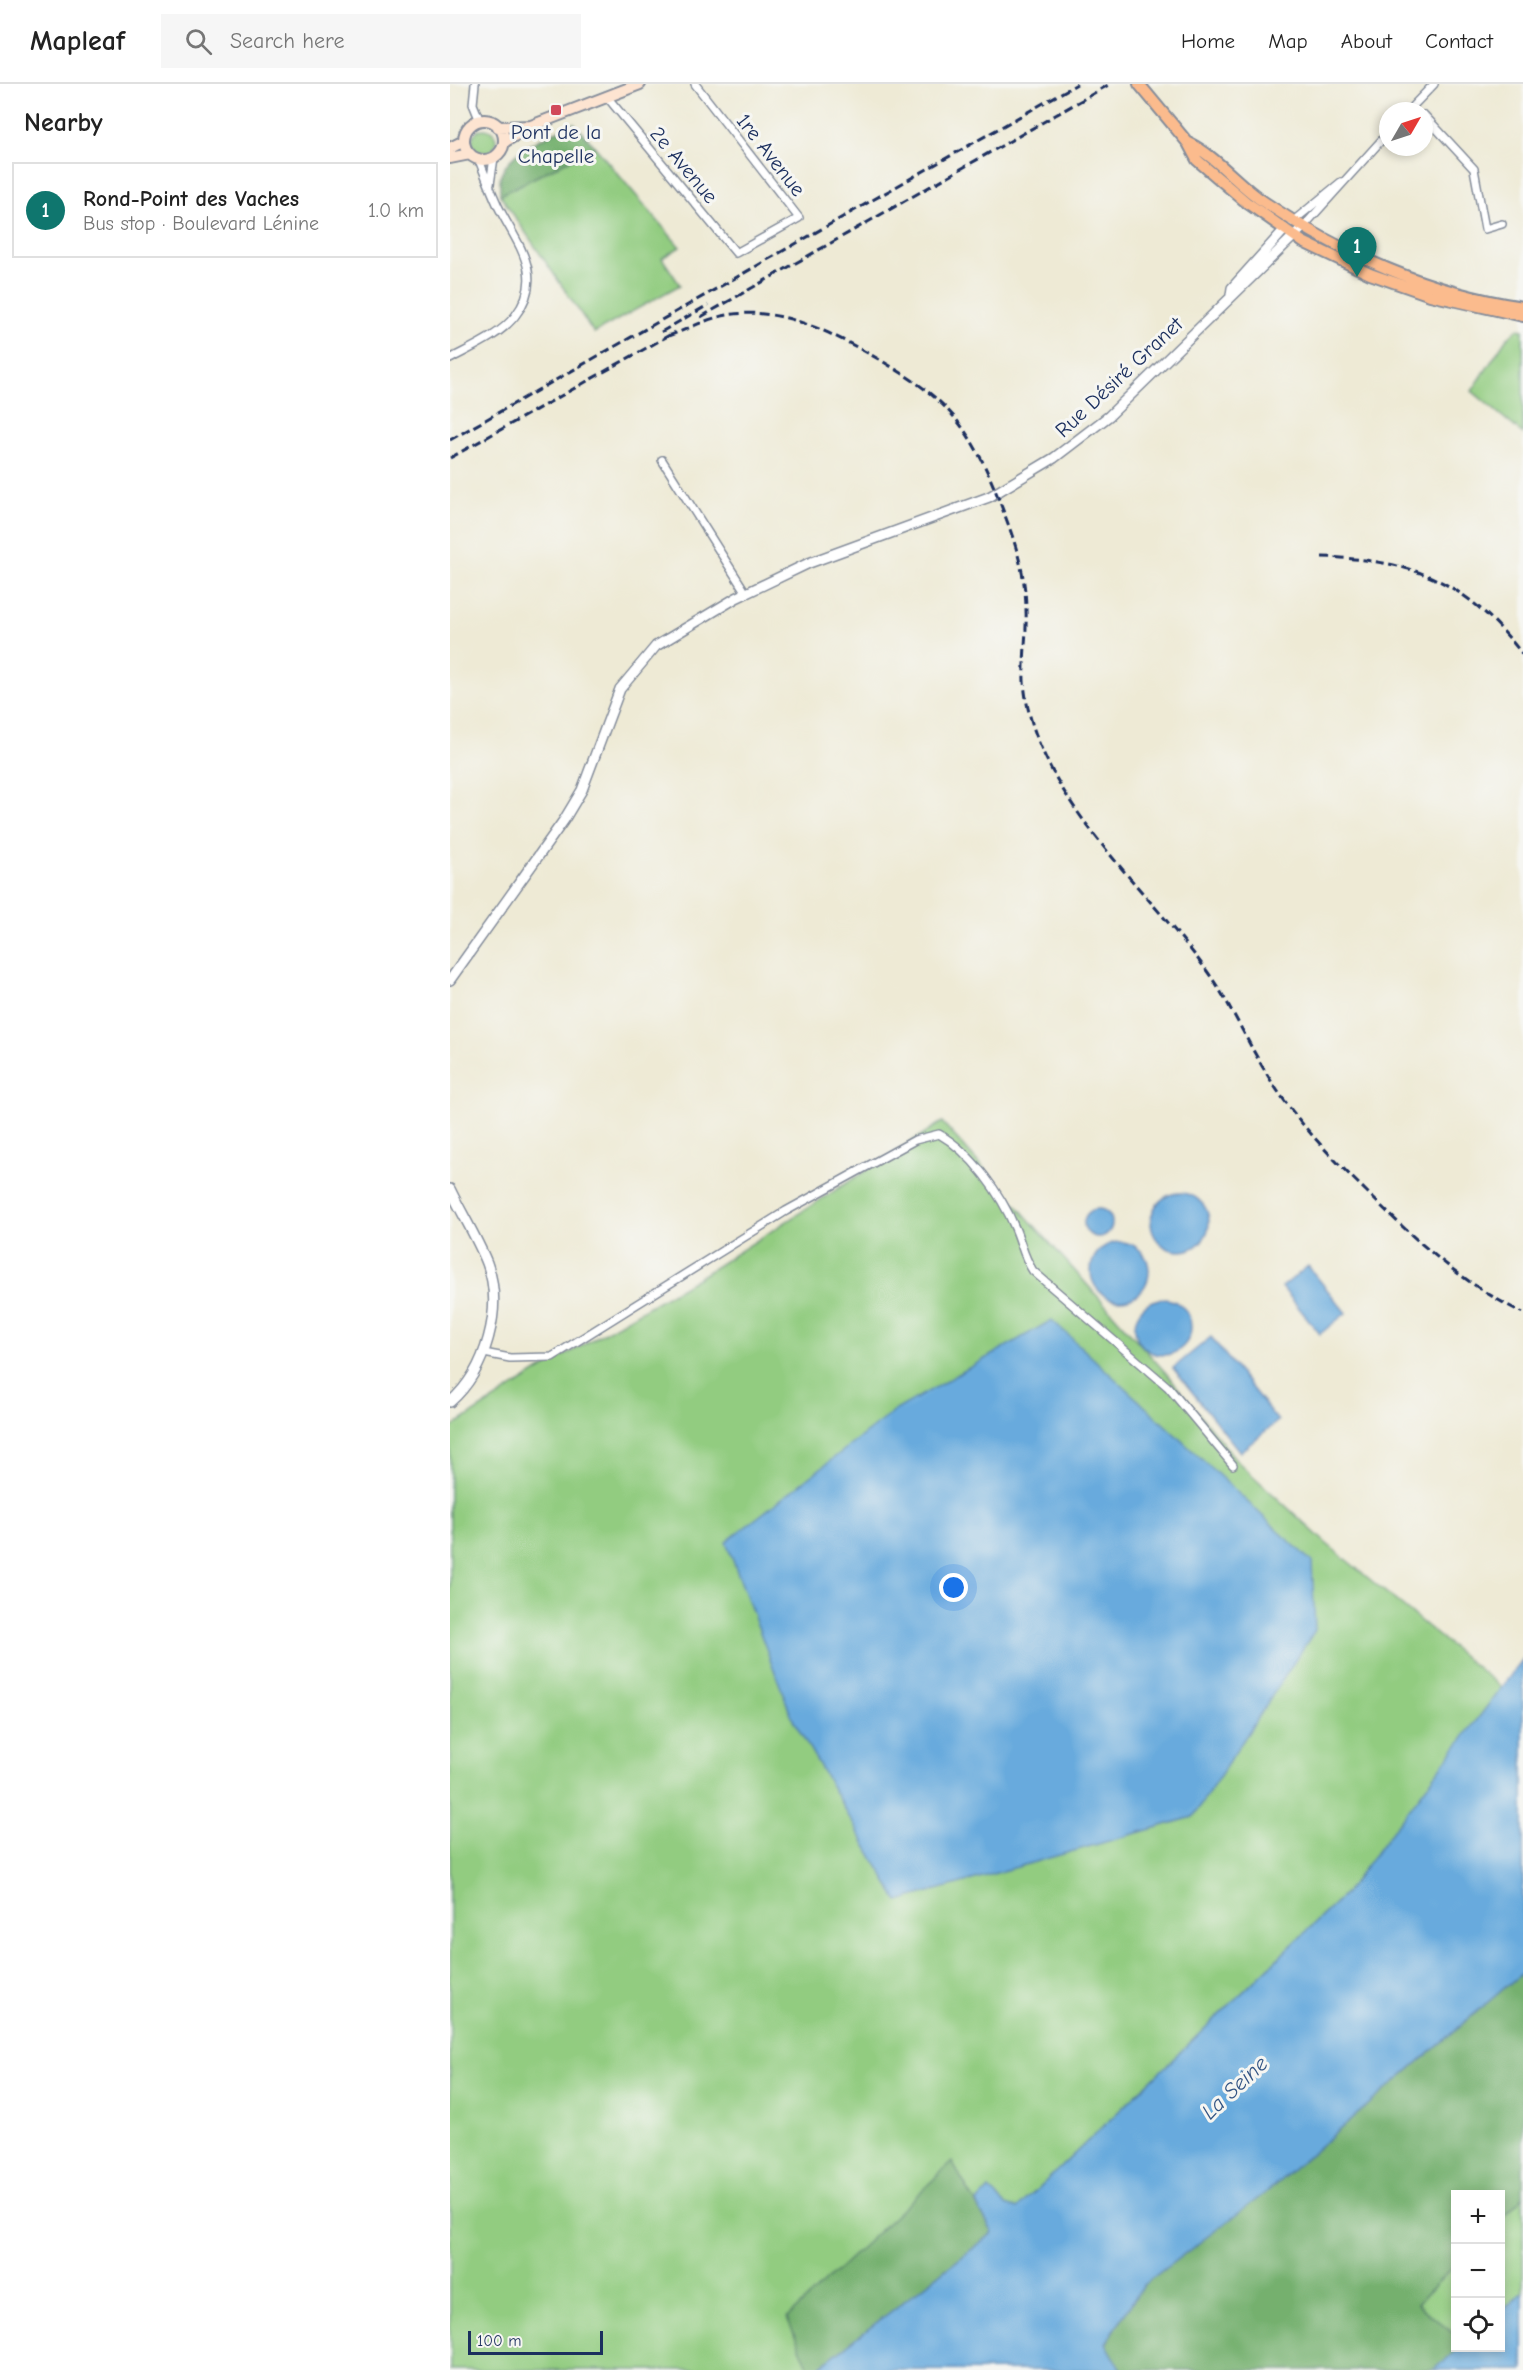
<!DOCTYPE html>
<html lang="en">
<head>
<meta charset="utf-8">
<style>
	:root { --surface:#fff; --page:#f6f6f6; --text:#222; --muted:#767676; --line:#e0e0e0; --accent:#0f766e }
	body { margin:0; font-family:"Comic Neue",sans-serif; background:var(--page); color:var(--text) }
	.controls { position:absolute; right:18px; bottom:18px; display:grid; overflow:hidden; border-radius:0px; box-shadow:0 3px 9px #0003 }
	.controls button { width:54px; height:54px; display:grid; place-items:center; padding:0; border:0; border-bottom:2px solid var(--line); background:var(--surface); color:var(--text); font:30px sans-serif }
	.compass { position:absolute; left:929px; top:18px; width:54px; height:54px; border-radius:50%; background:var(--surface); box-shadow:0 3px 9px #0003; rotate:51deg }
	.scale { position:absolute; left:18px; bottom:15px; width:135px; box-sizing:border-box; padding-left:6px; border:3px solid #1b2f5e; border-top:0; font-size:16px; line-height:21px; white-space:nowrap; color:#1b2f5e; -webkit-text-stroke:4px #f6f6f2; paint-order:stroke }
	.you { position:absolute; left:504px; top:1504px; width:21px; height:21px; margin:-15px; border:4px solid #fff; border-radius:50%; background:#1a73e8; box-shadow:0 0 0 9px #1a73e833 }
	.badge { display:grid; place-items:center; width:39px; height:39px; border-radius:50%; background:var(--accent); color:#fff; font-size:20px; font-weight:700 }
	.pin { position:absolute; translate:-50% -50px; filter:drop-shadow(0 2px 3px #0008) }
	.pin::after { content:''; position:absolute; top:32px; width:21px; height:18px; background:inherit; clip-path:polygon(0 0,100% 0,50% 100%) }
	.list { margin:0; padding:0; list-style:none }
	h2 { display:flex; justify-content:space-between; align-items:center; height:78px; margin:0; padding:0 24px; font-size:26px }
	h2 small { font-size:20px; font-weight:400; color:var(--muted) }
	.list li { display:grid; grid-template-columns:39px 1fr auto; gap:18px; align-items:center; box-sizing:border-box; height:96px; margin:0 12px 12px; padding:0 12px; border:2px solid var(--line); border-radius:0px }
	.list b { display:block; font-size:22px; white-space:nowrap }
	.list p { margin:0; font-size:20px; white-space:nowrap; color:var(--muted) }
	.list em { font-size:20px; font-style:normal; color:var(--muted) }
	.icon { flex:none; width:33px; height:33px; fill:none; stroke:currentColor; stroke-width:2; stroke-linecap:round; stroke-linejoin:round }
	.map { position:relative; flex:none; width:1073px; height:2286px; overflow:hidden }
	header { display:flex; align-items:center; gap:36px; box-sizing:border-box; height:84px; padding:0 30px; background:var(--surface); border-bottom:2px solid var(--line) }
	header strong { font-size:28px }
	nav { display:flex; gap:33px; margin-inline-start:auto; font-size:21px }
	.search { width:420px; height:54px; background:var(--page); display:flex; align-items:center; gap:15px; box-sizing:border-box; padding:0 21px; border-radius:0px; color:var(--muted); font-size:22px }
	main { display:flex }
	aside { flex:1; background:var(--surface) }
	.map>svg:first-child { display:block }
</style>
</head>
<body>
<header>
<strong>Mapleaf</strong>
<div class="search"><svg class="icon" aria-label="search" viewBox="0 0 24 24"><circle cx="10" cy="10" r="6"/><path d="M15 15l6 6"/></svg>Search here</div>
<nav><a>Home</a><a>Map</a><a>About</a><a>Contact</a></nav>
</header>
<main>
<aside>
<h2>Nearby<small></small></h2>
<ul class="list">
<li><span class="badge">1</span><div><b>Rond-Point des Vaches</b><p>Bus stop · Boulevard Lénine</p></div><em>1.0 km</em></li>
</ul>
</aside>
<div class="map">
<svg width="1073" height="2286" viewBox="0 0 1073 2286">
	<rect width="100%" height="100%" fill="#f6f6f2"/>
	<filter id="ink" filterUnits="userSpaceOnUse"><feTurbulence type="fractalNoise" baseFrequency=".0167" numOctaves="2"/><feDisplacementMap in="SourceGraphic" scale="12" xChannelSelector="R" yChannelSelector="G"/><feConvolveMatrix kernelMatrix="1 2 1 2 8 2 1 2 1" color-interpolation-filters="sRGB"/></filter>
	<filter id="wash" filterUnits="userSpaceOnUse"><feTurbulence type="fractalNoise" baseFrequency=".008" numOctaves="4" result="noise"/><feDisplacementMap in="SourceGraphic" scale="24" xChannelSelector="R" yChannelSelector="G"/><feGaussianBlur stdDeviation="1.35" result="paint"/><feColorMatrix in="noise" values="0 0 0 0 0 0 0 0 0 0 0 0 0 0 0 0 0 1.4 0 .05"/><feComposite in="paint" operator="in"/></filter>
	<g filter="url(#wash)">
		<rect width="100%" height="100%" fill="#eeead5"/>
		<path fill="#92cc80" stroke="#567e6f" stroke-width="1.5" d="M22 57a12 12 0 1 1 24 0a12 12 0 1 1-24 0Z
			M145,63L230,163L212,174L230,201L144,249L50,111Z
			M1067,245L1073,246V350L1022,307L1056,255Z
			M492,1038L716,1289L788,1378L877,1460L1053,1605L894,1811L566,2126L556,2121L539,2105L526,2119L502,2079L338,2234L360,2286H0V1344L90,1286L251,1192Z
			M1073,2113V2208L1051,2228L1050,2136Z
			M1005,2181V2251L967,2220Z"/>
		<path fill="#75b06e" stroke="#487066" stroke-width="1.5" d="M124,39L145,63L50,111C50,105 49,97 51,91C60,64 101,51 124,39Z
			M1073,1888V2113L1051,2136L1050,2110H1006L1005,2181L967,2220L1005,2251L1006,2264H1010L983,2286H671L656,2260L693,2201L819,2106Z
			M502,2078L543,2149L365,2286H360L337,2234Z"/>
		<path fill="#68aadd" stroke="#426c9e" stroke-width="1.5" d="M701 1138a29 29 0 1 1 58 0a29 29 0 1 1-58 0Z
			M634 1139a14 14 0 1 1 28 0a14 14 0 1 1-28 0Z
			M641 1187a29 29 0 1 1 58 0a29 29 0 1 1-58 0Z
			M858,1182L896,1229L870,1250L832,1203Z
			M685 1243a28 28 0 1 1 56 0a28 28 0 1 1-56 0Z
			M602,1236L862,1478L865,1546L743,1733L448,1817L343,1636L276,1458L444,1327Z
			M761,1253L828,1337L790,1368L723,1284Z
			M1073,1575V1888L819,2106L693,2201L656,2259L671,2286H365L543,2149L526,2119L539,2105L556,2121L567,2125L894,1811Z
			M1073,2208V2286H983L1010,2264H1050L1051,2228Z"/>
	</g>
	<g filter="url(#ink)">
		<g fill="none" stroke-linecap="round" stroke-linejoin="round">
			<g stroke="#848c9a" stroke-width="10">
				<path id="minor" d="M25,0L23,20L30,37
					M158,14L286,169L349,134L245,0
					M958,27L984,0
					M974,31L1024,85L1035,145L1052,140
					M40,100L44,74
					M842,138L891,98
					M853,143L938,49
					M0,275C22,263 49,252 65,232C97,191 66,159 48,122C41,107 35,91 29,76
					M212,376L296,509
					M34,1269L60,1274L102,1273L336,1127L465,1056L489,1050C521,1068 551,1110 565,1144C572,1160 573,1172 583,1187L718,1303L783,1381"/>
			</g>
			<g stroke="#848c9a" stroke-width="12">
				<path id="tertiary" d="M781,211L782,204L835,145
					M0,896L114,736L132,706L170,605L206,562L286,514L359,479L539,413L604,374L659,332L853,143
					M0,1105C12,1130 27,1154 37,1179C54,1224 36,1287 0,1318"/>
			</g>
			<g stroke="#848c9a" stroke-width="14">
				<path id="secondary" d="M14 56a20 20 0 1 1 40 0a20 20 0 1 1-40 0Z
					M48,43L81,42
					M54,58L81,42L190,0
					M0,64L14,57
					M0,74L20,70"/>
			</g>
			<g stroke="#848c9a" stroke-width="14">
				<path id="primary" d="M689,0L738,59L747,76L796,118L853,158L920,190L980,211L1073,232
					M739,59C767,73 787,100 814,118C891,170 980,209 1073,223"/>
			</g>
			<use href="#minor" stroke="#fff" stroke-width="7"/>
			<use href="#tertiary" stroke="#fff" stroke-width="9"/>
			<use href="#secondary" stroke="#fde4d1" stroke-width="10"/>
			<use href="#primary" stroke="#fbbb8d" stroke-width="10"/>
			<path stroke="#1b2f5e" stroke-width="3" stroke-dasharray="9 4.5" stroke-linecap="butt" d="M251,233L660,0
				M211,248L258,221
				M218,252C236,246 254,236 272,232C322,221 372,244 414,267C498,313 521,340 554,429C566,460 576,493 576,526C577,550 573,574 574,597C576,630 589,663 605,692C644,762 706,819 754,883C783,922 800,966 827,1006C852,1043 884,1076 916,1107C964,1155 1011,1199 1073,1229
				M0,356L627,0
				M0,374L225,248
				M872,473C965,476 1016,497 1073,571"/>
		</g>
	</g>
	<rect fill="#d1495b" stroke="#f6f6f2" stroke-width="2" x="100" y="20" width="12" height="12" rx="3"/>
	<g text-anchor="middle" stroke-width="6" stroke-linejoin="round" paint-order="stroke">
		<g font-size="21" fill="#1b2f5e" stroke="#f6f6f2">
			<text x="106" y="55">Pont de la<tspan x="106" dy="24">Chapelle</tspan></text>
		</g>
		<g font-size="21" fill="#1b2f5e" stroke="#f6f6f2">
			<text transform="translate(321 71) rotate(52)" y="7">1re Avenue</text>
			<text transform="translate(234 81) rotate(50)" y="7">2e Avenue</text>
			<text transform="translate(669 293) rotate(-43)" y="7">Rue Désiré Granet</text>
		</g>
		<g font-size="22" font-style="italic" fill="#325484" stroke="#f6f6f2">
			<text transform="translate(784 2003) rotate(-43)" y="8">La Seine</text>
		</g>
	</g>
</svg>
<div class="controls">
<button>+</button>
<button>−</button>
<button><svg class="icon" aria-label="locate" viewBox="0 0 24 24"><circle cx="12" cy="12" r="6"/><path d="M12 2v4M12 18v4M2 12h4M18 12h4"/></svg></button>
</div>
<svg class="compass" viewBox="-18 -18 36 36"><path d="M0-13l5 13h-10z" fill="#e53935"/><path d="M0 13l5-13h-10z" fill="#767676"/></svg>
<div class="scale">100 m</div>
<div class="you"></div>
<div class="pin badge" style="left:907px;top:193px">1</div>
</div>
</main>
</body>
</html>
